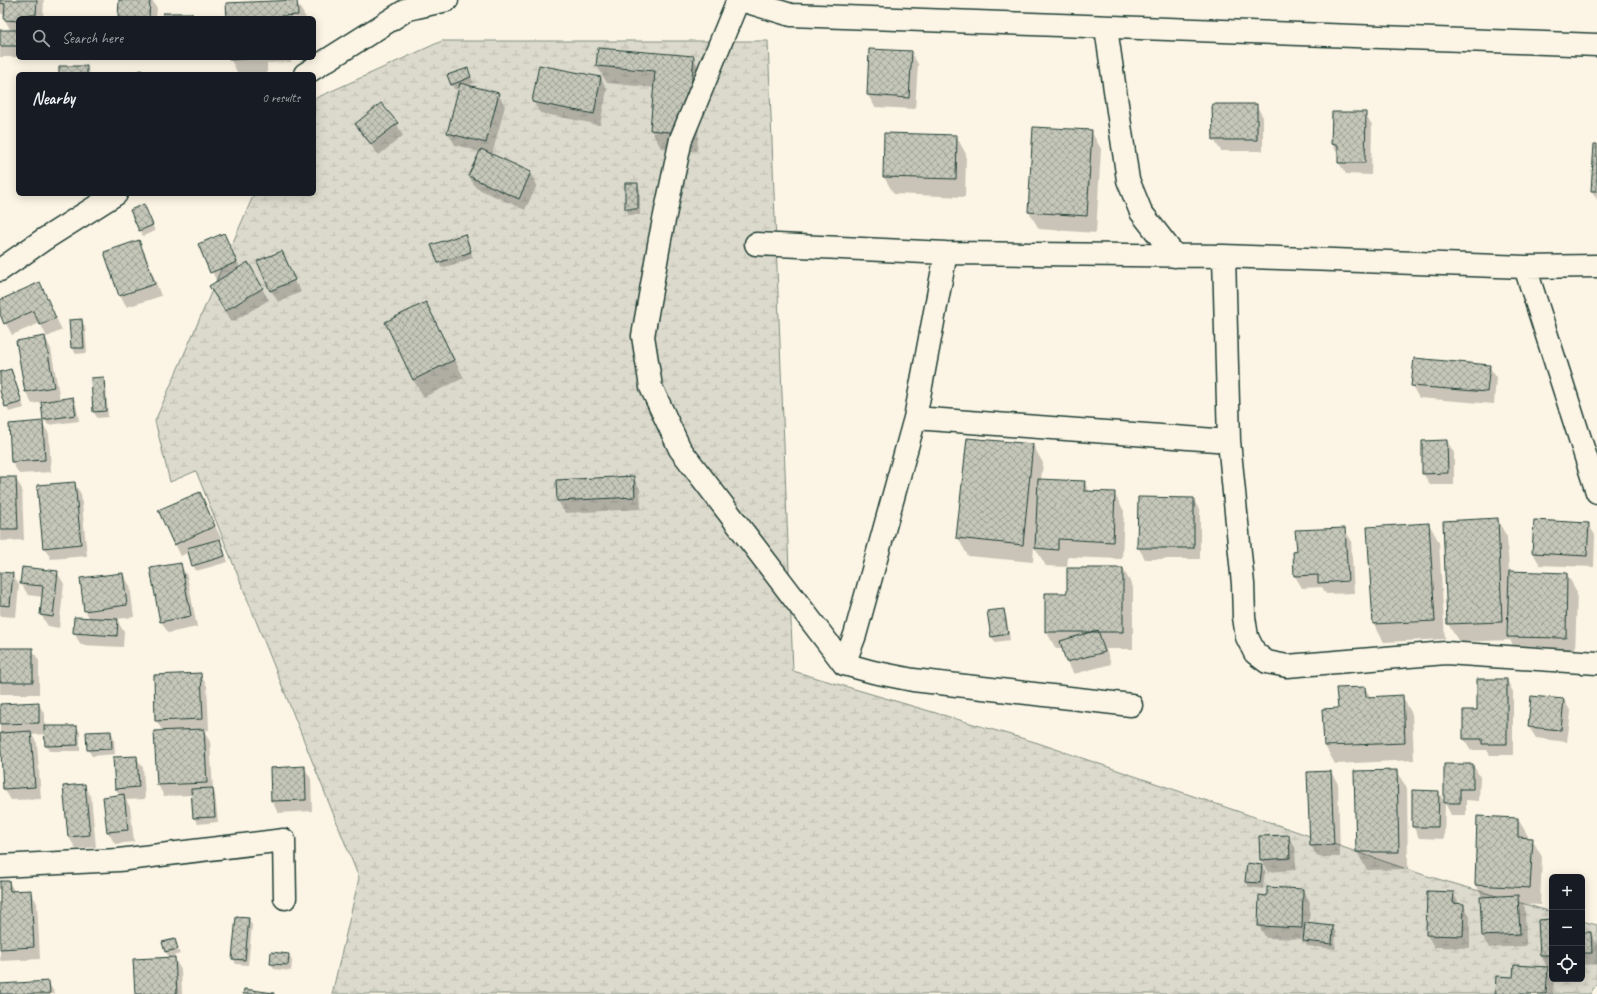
<!DOCTYPE html>
<html lang="en">
<head>
<meta charset="utf-8">
<style>
	:root { --surface:#171b24; --page:#242831; --text:#f1f3f6; --muted:#9ea1a6; --line:#363941 }
	body { margin:0; font-family:Caveat,sans-serif; background:var(--page); color:var(--text) }
	.controls { position:absolute; right:12px; bottom:12px; display:grid; overflow:hidden; border-radius:6px; box-shadow:0 2px 10px #0003 }
	.controls button { width:36px; height:36px; display:grid; place-items:center; padding:0; border:0; border-bottom:1px solid var(--line); background:var(--surface); color:var(--text); font:20px sans-serif }
	.list { margin:0; padding:0; list-style:none }
	h2 { display:flex; justify-content:space-between; align-items:center; height:52px; margin:0; padding:0 16px; font-size:17px }
	h2 small { font-size:13px; font-weight:400; color:var(--muted) }
	.icon { flex:none; width:22px; height:22px; fill:none; stroke:currentColor; stroke-width:2; stroke-linecap:round; stroke-linejoin:round }
	.map { position:relative; flex:none; width:1597px; height:994px; overflow:hidden }
	.search { position:absolute; background:var(--surface); box-shadow:0 2px 10px #0003; left:16px; top:16px; width:300px; height:44px; display:flex; align-items:center; gap:10px; box-sizing:border-box; padding:0 14px; border-radius:6px; color:var(--muted); font-size:15px }
	.panel { position:absolute; background:var(--surface); box-shadow:0 2px 10px #0003; left:16px; top:72px; width:300px; height:124px; border-radius:6px }
	.map>svg:first-child { display:block }
</style>
</head>
<body>
<div class="map">
<svg width="1597" height="994" viewBox="0 0 1597 994">
	<defs>
		<pattern id="wetland-marsh" width="20" height="14" patternUnits="userSpaceOnUse"><rect width="20" height="14" fill="#dcdacc"/><path d="M1 5h8M5 5V1M11 12h8M15 12V8" fill="none" stroke="#bcbcb0"/></pattern>
		<pattern id="building-cross-hatch" width="8" height="8" patternUnits="userSpaceOnUse"><rect width="8" height="8" fill="#c5c7b9"/><path d="M0 0l8 8M0 8l8-8" fill="none" stroke="#9fa397"/></pattern>
	</defs>
	<rect width="100%" height="100%" fill="#fcf5e5"/>
	<filter id="ink" filterUnits="userSpaceOnUse"><feTurbulence type="fractalNoise" baseFrequency=".025" numOctaves="2"/><feDisplacementMap in="SourceGraphic" scale="8" xChannelSelector="R" yChannelSelector="G"/><feConvolveMatrix kernelMatrix="1 2 1 2 8 2 1 2 1" color-interpolation-filters="sRGB"/></filter>
	<g filter="url(#ink)">
		<path fill="url(#wetland-marsh)" stroke="#7e8c80" d="M442,41H768L793,671L1038,743L1424,875L1552,912V979H1582V921L1597,925V983L1590,994H332L359,878L196,471L170,482L155,421L254,194H314V99Z"/>
		<path fill="#0003" d="M0,0H44L43,18H18V57H0V31H11L5,20V15L0,13Z
			M120,0H152L157,8L156,18H119Z
			M296,1L306,18H228Z
			M911,52L918,64L915,109L875,107L868,95Z
			M693,57L703,75L697,151L661,148L651,130L655,88L607,83L597,66Z
			M230,58H291V62L267,63V74H238Z
			M86,67L90,74H60Z
			M467,69L474,83L466,86L498,94L505,106L492,155L530,173L537,185L525,210L476,188L469,176L480,152L455,145L448,133L459,88L455,90L451,84Z
			M601,78L607,90L600,125L540,113L533,101Z
			M1256,105L1263,117V151H1221L1214,140Z
			M1365,113L1372,125L1371,175L1346,174L1339,163V156L1332,144Z
			M356,124H397L403,136L379,155L363,136Z
			M1091,131L1101,149L1096,233L1039,229L1029,212Z
			M956,136L966,154L965,197L894,194L884,177Z
			M1597,145V200L1592,191Z
			M626,184H637L640,189V215H629L626,209Z
			M146,211L155,231L143,236L140,230Z
			M224,234L240,268L247,264L269,300L232,322L211,286L217,282L199,244Z
			M465,235L473,258L442,268L438,262Z
			M138,241L145,253L161,296L127,307L120,296L105,253Z
			M282,252L288,263H286L296,285H298L301,292L278,302L271,290Z
			M39,283L62,330L47,337L40,323L12,335L0,312V301Z
			M426,304L464,378L424,397L413,380Z
			M81,320L85,326L87,353L76,354L72,348L70,321Z
			M45,337L51,349L60,400L73,398L76,404L79,421L48,425L44,419L42,402L32,404L26,392Z
			M1415,359L1489,366L1496,377L1494,404L1419,398L1412,386Z
			M11,370L14,376L24,408L9,412L0,388V373Z
			M103,378L106,384L108,417L97,418L94,412L92,379Z
			M42,422L49,434L51,472L19,474L12,462L10,424Z
			M967,439L1033,445L1043,463L1041,480L1084,482L1090,492L1114,493L1124,511L1122,559L1068,557L1067,567L1046,566L1034,546L1033,562L968,556L958,538Z
			M1447,441L1454,453V485H1430L1423,473Z
			M633,477L640,489L641,509L565,513L558,501Z
			M0,478H15L22,489L24,540L0,541Z
			M74,483L81,494L87,556L51,559L44,547Z
			M199,493L221,538L219,539L223,546L228,562L196,571L193,565L189,552L181,556L175,544Z
			M1193,499L1200,511V559H1145L1138,547Z
			M1497,519L1507,537L1509,572L1567,574L1577,592L1575,656L1518,654L1510,640L1459,642L1448,624L1444,522Z
			M1429,524L1439,542L1445,639L1384,642L1374,624L1368,528Z
			M1588,524L1595,535L1594,567L1540,565L1533,553Z
			M1344,529L1351,540L1354,593L1326,594L1322,587L1302,588L1295,576L1294,553Z
			M180,564L187,576L197,627L168,633L161,621Z
			M1123,569L1133,587V649H1106L1111,664L1074,674L1067,662L1063,649H1056L1046,631L1068,594Z
			M57,572L64,584L59,628L48,626L41,615L43,597L28,595L21,583Z
			M0,573L12,574L19,585L16,617L0,616Z
			M123,574L130,586L134,617L116,619L124,632L123,647L81,645L74,633L90,619L85,610Z
			M1003,610L1006,615L1010,640L995,642L992,637Z
			M0,649H32L39,661V694H0Z
			M200,674L207,686L209,730L204,731L210,742L213,790L215,794L218,822L198,824L194,818L193,795L164,796L158,785L163,732L156,720Z
			M1507,680L1513,692V755H1490L1487,750H1471L1464,739L1478,711Z
			M1365,688L1371,698L1402,696L1412,714L1414,760L1335,764L1325,746L1323,710L1339,709Z
			M1564,700L1571,712L1567,742L1536,738L1529,727Z
			M38,703L45,715V727H77L80,732V751H49L46,745V734L32,735L37,743L41,799L11,800L4,789L0,736V705Z
			M111,732L114,738L115,754L92,756L88,750Z
			M136,757L143,768L145,799L126,800L130,807L134,842L115,844L108,832L104,798L120,796L116,789Z
			M1445,765H1473L1480,777L1479,801L1466,800V815H1451L1445,803L1444,839L1419,838L1413,826L1438,792L1445,803Z
			M304,767L311,779L312,811L278,813L272,801Z
			M1396,771L1407,788L1408,869L1367,870L1357,852L1355,772Z
			M1331,772L1338,784L1340,857H1318L1311,846Z
			M84,785L91,797L96,847L76,849L69,837L64,787Z
			M1478,817L1518,819L1528,836V839H1532L1542,857L1540,905L1523,904L1525,908L1526,946L1489,948L1483,936V898L1476,885Z
			M1288,836L1295,847L1296,870L1268,872L1261,860Z
			M1262,866L1265,871L1263,889L1249,887L1246,882Z
			M0,882H9L15,892L30,891L37,903L40,959L1,961L0,959Z
			M1303,890L1310,902L1309,924L1333,927L1336,933L1335,949L1307,946L1304,939L1266,938L1259,926L1268,897Z
			M1453,893L1460,905H1464L1470,917V948L1434,947L1427,935Z
			M248,919L252,925L248,965L236,964L233,958Z
			M1552,920V967H1547L1541,955Z
			M1582,933H1590L1597,945V964L1582,965Z
			M174,940L180,954L169,957L166,952Z
			M289,955L292,961L291,971L274,969L271,963Z
			M174,958L181,970L182,994H136Z
			M1547,968L1552,979L1554,980L1553,994H1547L1548,978H1546L1545,994H1496L1514,978Z
			M48,982L55,994H0V985Z"/>
		<path fill="url(#building-cross-hatch)" stroke="#1f3d34" d="M0,0H37L36,15H21V18H18V21L4,20L5,4L0,3Z
			M119,0H150L149,18H118Z
			M297,0L298,15L281,16V18H227L226,3Z
			M163,13H192V18H163Z
			M0,30H18V46H0Z
			M598,48L694,56L687,134L650,130L655,71L596,66Z
			M869,49L912,51L909,98L867,95Z
			M229,58H258L229,60Z
			M539,65L601,77L594,114L532,102Z
			M59,66H87V74H59Z
			M468,68L471,77L451,85L447,75Z
			M142,70L143,74H128Z
			M460,83L499,93L486,143L447,133Z
			M381,103L398,123L371,144L355,124Z
			M1212,104H1257V140H1213Z
			M1332,112H1366L1365,163H1338V145L1331,144Z
			M1033,127L1092,130L1087,216L1028,212Z
			M884,133L957,135L956,179L883,177Z
			M1594,144H1597V191H1591Z
			M481,149L531,172L519,199L468,176Z
			M625,183H638V209H625Z
			M144,204L153,225L139,231L130,210Z
			M224,233L237,262L210,273L198,244Z
			M465,234L471,252L438,263L431,245Z
			M139,240L155,284L119,296L104,252Z
			M282,251L295,280L270,291L257,261Z
			M248,262L263,288L225,311L209,286Z
			M40,282L56,318L40,325L33,311L4,324L0,314V300Z
			M426,302L454,360L413,380L385,322Z
			M82,319L84,348H71L69,320Z
			M45,336L54,387L25,392L16,341Z
			M1414,358L1490,365L1487,392L1411,386Z
			M11,369L22,402L5,407L0,391V372Z
			M104,377L106,411L93,412L91,378Z
			M73,397L76,415L43,420L41,402Z
			M43,421L45,460L11,462L9,424Z
			M967,438L1033,444L1023,545L956,538Z
			M1447,440L1448,473L1422,474V441Z
			M634,476L635,497L557,501L556,480Z
			M0,477H16L18,529H0Z
			M1038,479L1085,481L1084,491L1115,492L1113,542L1058,539V550L1035,548Z
			M75,482L81,544L43,548L37,485Z
			M200,492L215,526L174,545L158,510Z
			M1138,497L1194,498V548H1137Z
			M1498,518L1502,622L1447,624L1443,521Z
			M1534,520L1589,523L1587,556L1532,553Z
			M1429,523L1435,621L1373,624L1367,527Z
			M1345,528L1348,581L1318,583V575L1294,576L1293,552L1297,551L1295,530Z
			M220,539L225,556L192,566L187,548Z
			M181,563L191,616L160,622L150,568Z
			M22,567L58,571L53,617L40,615L43,586L20,584Z
			M1067,568H1123V632H1045V593H1067Z
			M1509,571L1567,573L1566,638L1507,637Z
			M0,572L13,573L10,606L0,605Z
			M123,573L127,605L84,611L80,578Z
			M1004,609L1008,634L991,637L987,611Z
			M74,617L118,619L117,636L73,633Z
			M1098,630L1105,652L1066,662L1060,641Z
			M0,648H33V682H0Z
			M201,673L203,719L155,721L154,675Z
			M1477,679H1507V744H1482V739H1463V710H1477Z
			M1365,687L1366,697L1403,695L1405,743L1324,746L1322,709L1338,708L1336,688Z
			M1531,696L1564,699L1561,730L1528,727Z
			M39,702V723L0,724V704Z
			M44,726H77L78,745L45,746Z
			M204,729L207,783L157,785L154,731Z
			M31,731L35,787L3,789L0,733Z
			M111,731L112,749L87,750L86,732Z
			M137,756L139,787L115,789L113,757Z
			M1444,764H1473V789H1460V803H1444Z
			M305,766L306,800L271,801L270,768Z
			M1397,770L1399,852H1356L1354,771Z
			M1331,771L1334,845L1310,846L1307,772Z
			M85,784L90,835L68,837L63,786Z
			M213,788L215,817L193,818L191,789Z
			M1412,790L1439,791L1438,827H1412Z
			M124,794L128,830L107,832L103,797Z
			M1477,816L1518,818V837L1533,838L1530,888L1475,885Z
			M1289,835L1290,858L1260,860L1259,836Z
			M1247,863L1262,865L1260,883L1245,882Z
			M0,881H9L10,891L31,890L34,947L0,949Z
			M1267,887L1303,889L1302,928L1258,926L1259,895L1267,896Z
			M1427,891L1454,892L1453,903L1464,904L1463,936L1426,935Z
			M1518,895L1520,934L1482,936L1480,897Z
			M236,917L249,918L245,960L232,959Z
			M1552,919V955H1540L1538,920Z
			M1305,923L1333,926L1332,944L1303,941Z
			M1582,932H1591L1592,953H1582Z
			M175,939L178,949L165,952L162,942Z
			M271,952L289,954L288,965L270,964Z
			M175,957L177,994H135L133,959Z
			M1514,965L1548,967L1546,994H1495L1496,976L1513,977Z
			M49,981L50,994H0V984Z
			M244,989L274,993V994H243Z"/>
		<g fill="none" stroke-linecap="round" stroke-linejoin="round">
			<g stroke="#1f3d34" stroke-width="25">
				<path id="minor" d="M738,0L681,139L660,239L643,336L651,387L680,449L844,664L873,672L913,680L1131,705
					M1106,28L1128,180L1141,212L1175,256
					M756,244L946,253L1224,256L1525,267L1597,266
					M1224,256L1229,441L1243,584L1244,617L1247,637L1255,653L1267,662L1287,666L1446,653L1597,663
					M1525,267L1597,492
					M915,418L1229,441
					M844,664L855,635L915,418L946,253
					M0,866L119,860L284,840L285,898"/>
			</g>
			<g stroke="#1f3d34" stroke-width="25">
				<path id="tertiary" d="M741,0L791,15L1597,45
					M305,74L408,9L447,0
					M0,270L43,240L116,194"/>
			</g>
			<use href="#minor" stroke="#fcf5e5" stroke-width="22"/>
			<use href="#tertiary" stroke="#fcf5e5" stroke-width="22"/>
		</g>
	</g>
</svg>
<div class="controls">
<button>+</button>
<button>−</button>
<button><svg class="icon" aria-label="locate" viewBox="0 0 24 24"><circle cx="12" cy="12" r="6"/><path d="M12 2v4M12 18v4M2 12h4M18 12h4"/></svg></button>
</div>
<div class="search"><svg class="icon" aria-label="search" viewBox="0 0 24 24"><circle cx="10" cy="10" r="6"/><path d="M15 15l6 6"/></svg>Search here</div>
<section class="panel">
<h2>Nearby<small>0 results</small></h2>
<ul class="list">
</ul>
</section>
</div>
</body>
</html>
